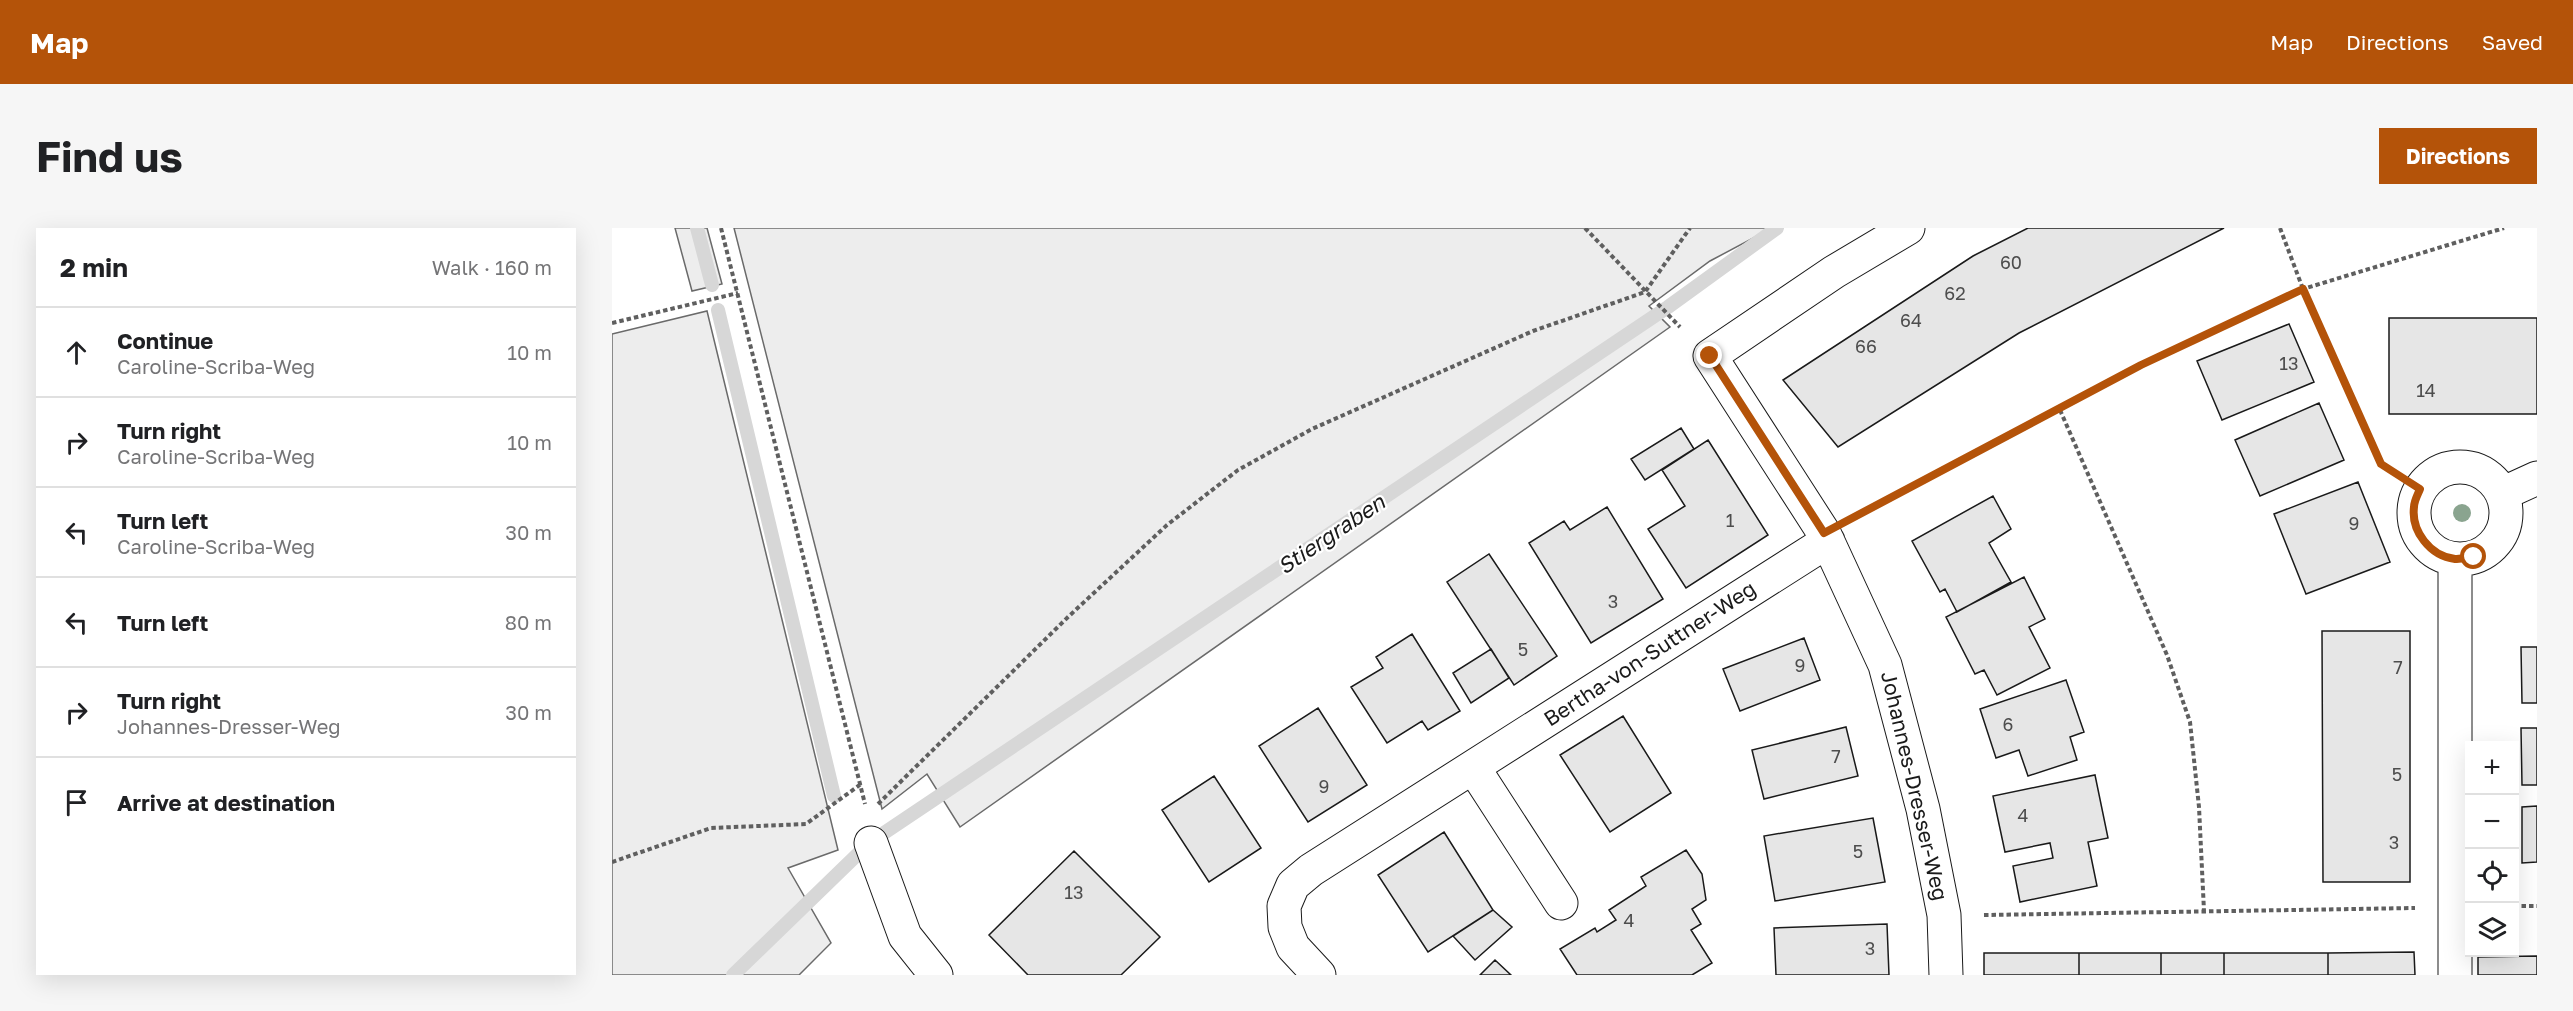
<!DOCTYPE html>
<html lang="en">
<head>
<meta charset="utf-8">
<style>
	:root { --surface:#fff; --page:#f6f6f6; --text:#202124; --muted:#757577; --line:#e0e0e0; --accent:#b45309 }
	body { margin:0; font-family:"Golos Text",sans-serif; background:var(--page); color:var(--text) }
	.controls { position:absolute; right:18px; bottom:18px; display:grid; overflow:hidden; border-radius:0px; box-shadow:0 6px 24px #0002 }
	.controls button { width:54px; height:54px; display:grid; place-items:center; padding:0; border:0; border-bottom:2px solid var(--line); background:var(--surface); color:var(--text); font:30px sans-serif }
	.stop { position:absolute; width:18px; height:18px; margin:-14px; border:4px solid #b45309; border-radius:50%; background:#fff }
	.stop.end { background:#b45309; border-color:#fff; box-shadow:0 2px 6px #0008 }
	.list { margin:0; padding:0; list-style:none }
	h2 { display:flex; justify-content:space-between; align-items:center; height:78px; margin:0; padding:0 24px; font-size:26px }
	h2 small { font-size:20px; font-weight:400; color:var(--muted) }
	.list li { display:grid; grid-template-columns:39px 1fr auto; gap:18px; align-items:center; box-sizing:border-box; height:90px; padding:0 24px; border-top:2px solid var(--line) }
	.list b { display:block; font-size:22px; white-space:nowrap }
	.list p { margin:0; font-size:20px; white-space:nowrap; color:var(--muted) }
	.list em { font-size:20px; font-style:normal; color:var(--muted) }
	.icon { flex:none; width:33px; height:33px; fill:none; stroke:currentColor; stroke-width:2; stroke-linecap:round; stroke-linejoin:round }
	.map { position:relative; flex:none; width:1925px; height:747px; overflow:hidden; border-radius:0px }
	header { display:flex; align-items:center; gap:36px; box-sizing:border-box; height:84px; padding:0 30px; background:var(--accent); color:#fff }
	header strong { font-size:28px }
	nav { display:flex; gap:33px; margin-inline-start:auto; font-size:21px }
	.intro { display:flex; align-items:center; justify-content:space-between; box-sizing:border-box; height:144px; padding:0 36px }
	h1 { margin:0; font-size:42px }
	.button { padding:15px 27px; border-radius:0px; background:var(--accent); color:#fff; font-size:21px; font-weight:700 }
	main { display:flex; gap:36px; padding:0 36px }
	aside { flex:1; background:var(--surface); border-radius:0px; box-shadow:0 6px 24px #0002 }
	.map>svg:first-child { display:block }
</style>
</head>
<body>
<header>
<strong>Map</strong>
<nav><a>Map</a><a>Directions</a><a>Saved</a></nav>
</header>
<div class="intro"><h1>Find us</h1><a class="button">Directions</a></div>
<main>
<aside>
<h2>2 min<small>Walk · 160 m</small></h2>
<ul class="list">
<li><svg class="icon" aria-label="ahead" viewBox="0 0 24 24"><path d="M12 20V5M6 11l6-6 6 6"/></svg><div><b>Continue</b><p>Caroline-Scriba-Weg</p></div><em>10 m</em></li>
<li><svg class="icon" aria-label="right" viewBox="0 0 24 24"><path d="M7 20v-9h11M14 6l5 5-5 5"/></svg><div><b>Turn right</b><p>Caroline-Scriba-Weg</p></div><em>10 m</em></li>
<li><svg class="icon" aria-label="left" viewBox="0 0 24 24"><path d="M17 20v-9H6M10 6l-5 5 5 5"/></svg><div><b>Turn left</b><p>Caroline-Scriba-Weg</p></div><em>30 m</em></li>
<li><svg class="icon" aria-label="left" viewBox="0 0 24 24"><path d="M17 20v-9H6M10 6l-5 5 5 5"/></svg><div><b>Turn left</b></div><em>80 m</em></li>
<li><svg class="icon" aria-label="right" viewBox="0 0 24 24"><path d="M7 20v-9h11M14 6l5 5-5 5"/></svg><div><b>Turn right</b><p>Johannes-Dresser-Weg</p></div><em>30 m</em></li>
<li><svg class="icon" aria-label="arrive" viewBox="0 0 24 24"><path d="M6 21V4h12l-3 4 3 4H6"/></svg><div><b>Arrive at destination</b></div></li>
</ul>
</aside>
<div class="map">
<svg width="1925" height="747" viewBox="0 0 1925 747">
	<rect width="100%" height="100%" fill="#fff"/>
	<path fill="#ededed" stroke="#6a6a6a" stroke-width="1.5" d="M63,0H95L110,56L80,63Z
		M122,0H1160L1098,33L1037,78L1058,99L348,599L315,546L270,581Z
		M95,83L226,622L176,640L219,715L187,747H0V106Z"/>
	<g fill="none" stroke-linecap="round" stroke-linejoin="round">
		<path stroke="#d7d7d7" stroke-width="14" d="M85,0L100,57
			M106,82L222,568
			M269,607L1056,79L1165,0
			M121,747L249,623"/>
	</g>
	<path fill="#e6e6e6" stroke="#1a1a1a" stroke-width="1.5" d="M1416,0H1612L1407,105L1226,219L1171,152L1361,28Z
		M1777,90H1925V186H1777Z
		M1677,96L1702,154L1610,192L1585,133Z
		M1707,175L1732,232L1648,268L1623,212Z
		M1069,200L1082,221L1033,252L1019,231Z
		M1096,212L1156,307L1074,360L1036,301L1073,278L1050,242Z
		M1746,254L1778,334L1694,366L1662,286Z
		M1381,268L1399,301L1377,315L1399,354L1345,384L1333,361L1328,364L1300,313Z
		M995,279L1051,371L979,415L917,315L952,293L958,302Z
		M877,326L945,428L902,457L835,354Z
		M1412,349L1433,391L1417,399L1438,440L1385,467L1372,442L1363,446L1334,389Z
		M1710,403H1798V654H1711Z
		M800,406L848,483L816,502L810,493L775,515L739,459L771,440L764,429Z
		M1192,410L1208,452L1128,483L1111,441Z
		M1909,419H1925V475H1910Z
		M879,421L897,450L859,475L841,445Z
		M1454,452L1472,504L1458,509L1465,532L1416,548L1407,522L1384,530L1368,481Z
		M706,480L755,557L696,594L647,518Z
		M1011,488L1059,565L998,604L948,527Z
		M1234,499L1246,548L1152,571L1140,522Z
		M1909,500H1925V557H1910Z
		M1483,547L1496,610L1476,614L1485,658L1408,674L1401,638L1441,630L1438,615L1393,624L1381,568Z
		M602,548L649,620L597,654L550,582Z
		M1925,578V634L1910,635V579Z
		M1261,590L1273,654L1163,673L1152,608Z
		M832,604L881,682L816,724L766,647Z
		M1074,622L1090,646L1094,672L1080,681L1089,696L1079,702L1100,735L1080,747H965L948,721L983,700L985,704L1004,692L997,682L1034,658L1029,649Z
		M462,623L548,709L509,747H416L377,707Z
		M881,682L900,699L863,732L841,708Z
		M1275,696L1277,747H1164L1162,700Z
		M1802,724L1803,747H1716V725Z
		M1372,725H1467V747H1372Z
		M1467,725H1549V747H1467Z
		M1549,725H1612V747H1549Z
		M1612,725H1716V747H1612Z
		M1925,728V747H1866V729Z
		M883,732L899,747H868Z"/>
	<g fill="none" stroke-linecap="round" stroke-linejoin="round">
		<g stroke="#1a1a1a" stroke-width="35">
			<path id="minor" d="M1296,0L1222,44L1098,128L1212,305L1273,437L1311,581L1332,687L1334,747
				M1802 285a46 46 0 1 1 92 0a46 46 0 1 1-92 0Z
				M1890,266L1925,250
				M1843,331V747
				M861,539L949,675
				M259,615L293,708L324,747
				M707,747L681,719L673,699L672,678L681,657L699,642L1216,313"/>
		</g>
		<path stroke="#5f5f5f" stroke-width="4" stroke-dasharray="4.5 3" stroke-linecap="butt" d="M109,0L253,576
			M973,0L1068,99
			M1668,0L1691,61L1769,236L1808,261
			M0,95L126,65
			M1448,182L1555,427L1578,494L1587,579L1592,683
			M1248,286L1529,137L1691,61L1892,0
			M266,576L456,389L555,297L626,242L700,201L921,103L1033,64L1078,0
			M0,634L99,600L194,596L249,556
			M1902,678H1925
			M1372,687L1803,680"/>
		<use href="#minor" stroke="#fff" stroke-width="33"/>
	</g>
	<circle fill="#8aa48f" cx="1850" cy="285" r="9"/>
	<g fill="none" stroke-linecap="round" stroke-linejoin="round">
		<path stroke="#b45309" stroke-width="8" d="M1098,128L1212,305L1529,137L1691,61L1769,236L1808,261C1806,266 1802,273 1802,279C1799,303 1818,328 1843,331C1849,331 1856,329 1862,329"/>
	</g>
	<g text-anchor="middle" stroke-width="4.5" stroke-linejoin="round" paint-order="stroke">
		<g font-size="18" fill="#4d4d4d">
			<text x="1399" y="41">60</text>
			<text x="1343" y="72">62</text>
			<text x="1299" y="99">64</text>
			<text x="1254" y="125">66</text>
			<text x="1677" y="142">13</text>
			<text x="1814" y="169">14</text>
			<text x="1118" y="299">1</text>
			<text x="1742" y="302">9</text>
			<text x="1001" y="380">3</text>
			<text x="911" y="428">5</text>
			<text x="1188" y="444">9</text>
			<text x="1786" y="446">7</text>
			<text x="1396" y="503">6</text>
			<text x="1224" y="535">7</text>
			<text x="1785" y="553">5</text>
			<text x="712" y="565">9</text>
			<text x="1411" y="594">4</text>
			<text x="1782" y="621">3</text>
			<text x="1246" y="630">5</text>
			<text x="462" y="671">13</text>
			<text x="1017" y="699">4</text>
			<text x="1258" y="727">3</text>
		</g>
		<g font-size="21" fill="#1a1a1a" stroke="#fff">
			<text transform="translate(1038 426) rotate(-33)" y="7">Bertha-von-Suttner-Weg</text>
			<text transform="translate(1302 558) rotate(77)" y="7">Johannes-Dresser-Weg</text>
		</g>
		<g font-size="22" font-style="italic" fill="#1a1a1a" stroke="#fff">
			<text transform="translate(719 306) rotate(-34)" y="8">Stiergraben</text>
		</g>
	</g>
</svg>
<div class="controls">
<button>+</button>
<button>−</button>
<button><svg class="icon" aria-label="locate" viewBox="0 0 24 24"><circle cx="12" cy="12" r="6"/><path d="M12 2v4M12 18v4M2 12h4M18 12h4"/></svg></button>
<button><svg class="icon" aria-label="layers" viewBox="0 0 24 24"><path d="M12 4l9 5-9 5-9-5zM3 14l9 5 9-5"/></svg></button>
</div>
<div class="stop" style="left:1862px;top:329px"></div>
<div class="stop end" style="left:1098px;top:128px"></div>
</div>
</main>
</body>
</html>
